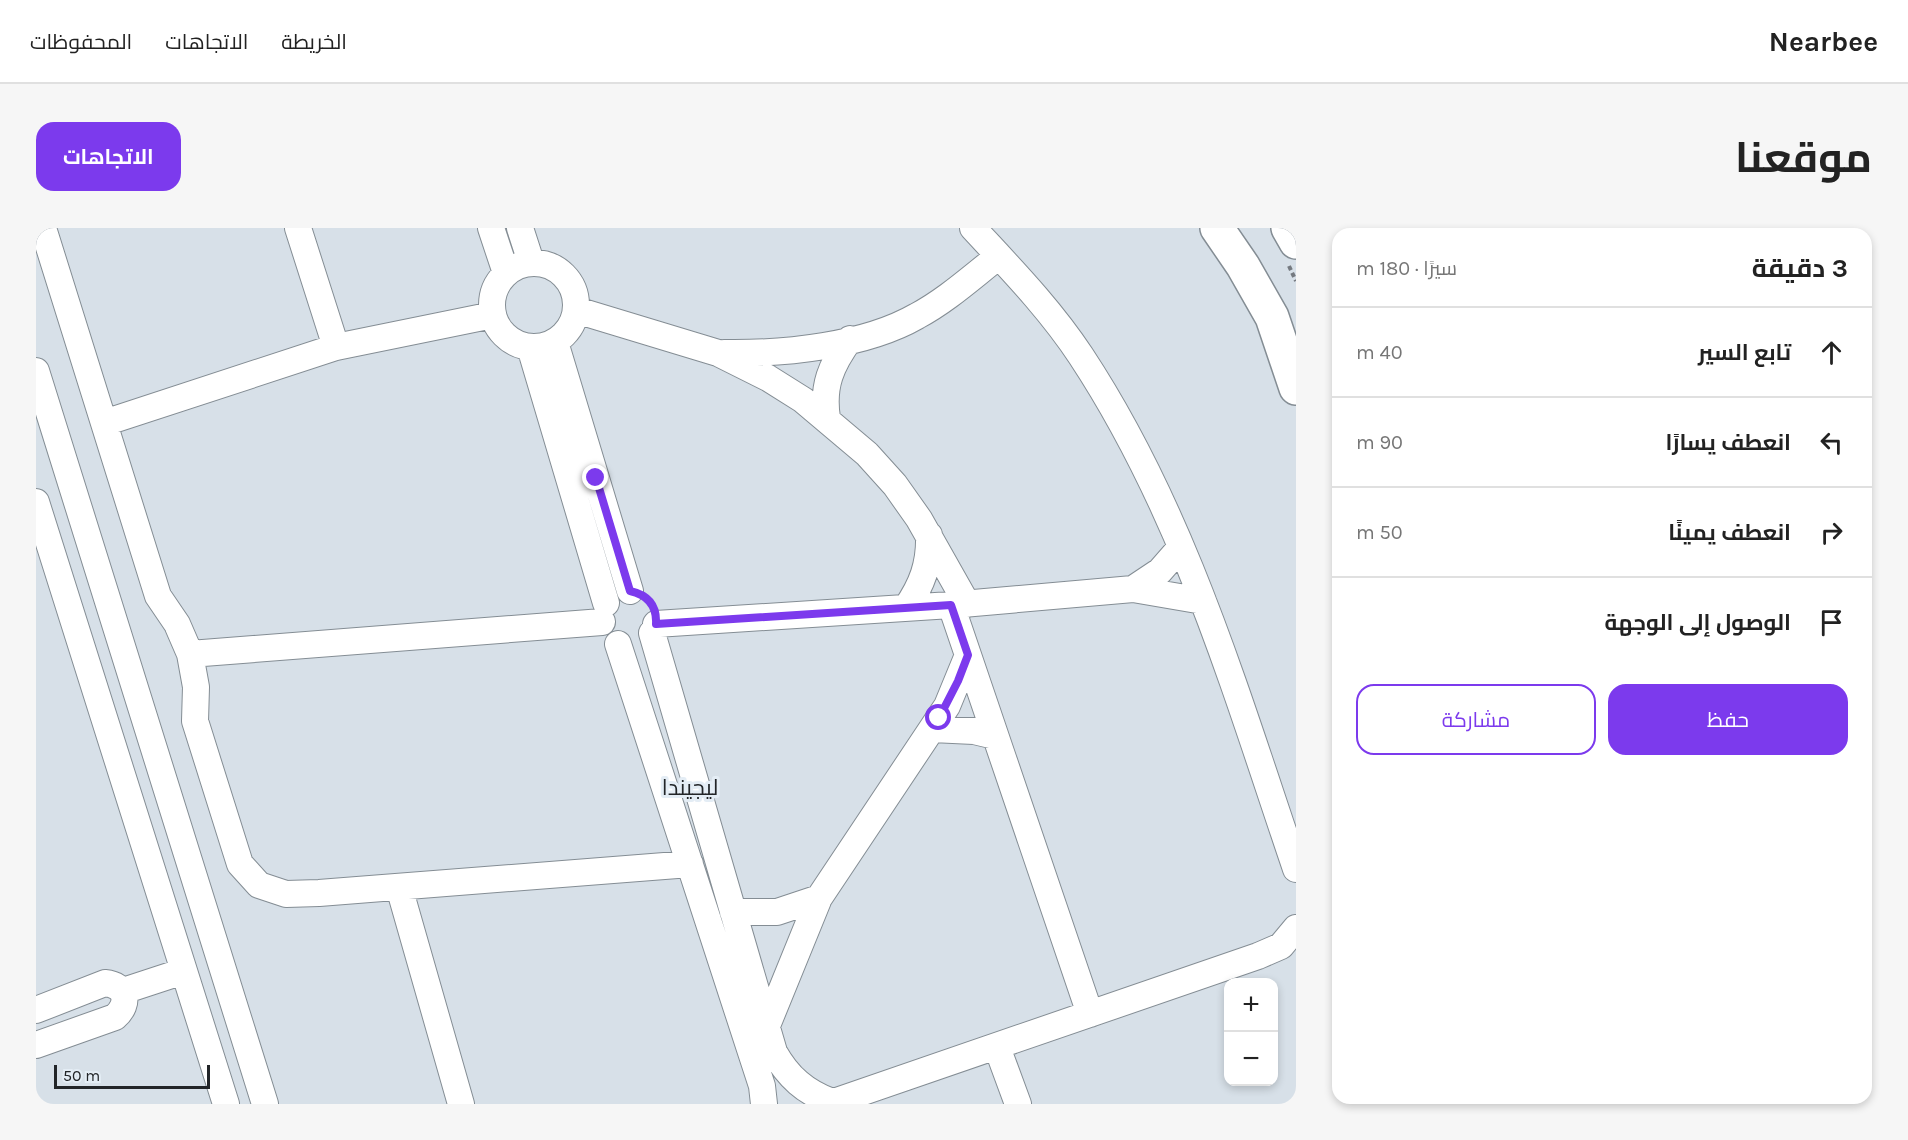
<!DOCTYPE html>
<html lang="ar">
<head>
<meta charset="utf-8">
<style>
	:root { --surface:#fff; --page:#f6f6f6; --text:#222; --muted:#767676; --line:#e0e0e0; --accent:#7c3aed }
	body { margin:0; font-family:Karla,Cairo,sans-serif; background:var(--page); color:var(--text); direction:rtl }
	.controls { position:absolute; right:18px; bottom:18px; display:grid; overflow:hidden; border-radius:12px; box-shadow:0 3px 9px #0003 }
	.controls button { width:54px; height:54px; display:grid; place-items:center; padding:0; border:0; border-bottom:2px solid var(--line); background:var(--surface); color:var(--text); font:30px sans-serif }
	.scale { position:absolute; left:18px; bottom:15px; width:156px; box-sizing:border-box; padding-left:6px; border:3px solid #222528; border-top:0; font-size:16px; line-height:21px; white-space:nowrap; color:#222528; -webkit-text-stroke:4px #e4edf5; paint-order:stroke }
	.stop { position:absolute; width:18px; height:18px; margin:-14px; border:4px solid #7c3aed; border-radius:50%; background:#fff }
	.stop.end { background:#7c3aed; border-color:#fff; box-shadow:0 2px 6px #0008 }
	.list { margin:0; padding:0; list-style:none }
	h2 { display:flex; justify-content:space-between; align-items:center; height:78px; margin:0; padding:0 24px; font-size:26px }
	h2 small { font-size:20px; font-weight:400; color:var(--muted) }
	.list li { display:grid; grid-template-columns:39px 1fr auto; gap:18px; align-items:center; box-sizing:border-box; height:90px; padding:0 24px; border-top:2px solid var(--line) }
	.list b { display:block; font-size:22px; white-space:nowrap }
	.list em { font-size:20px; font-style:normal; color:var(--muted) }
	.actions { display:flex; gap:12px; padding:18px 24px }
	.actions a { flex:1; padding:14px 0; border:2px solid var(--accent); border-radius:18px; text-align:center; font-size:21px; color:var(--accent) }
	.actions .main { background:var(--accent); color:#fff }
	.icon { flex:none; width:33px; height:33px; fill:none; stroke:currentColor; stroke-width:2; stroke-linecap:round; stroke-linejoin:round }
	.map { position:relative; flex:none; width:1260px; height:876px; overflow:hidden; direction:ltr; border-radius:18px }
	header { display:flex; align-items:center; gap:36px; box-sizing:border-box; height:84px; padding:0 30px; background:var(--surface); border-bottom:2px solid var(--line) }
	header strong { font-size:28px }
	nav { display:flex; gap:33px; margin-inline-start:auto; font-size:21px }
	.intro { display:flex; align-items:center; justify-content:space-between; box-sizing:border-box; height:144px; padding:0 36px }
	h1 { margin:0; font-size:42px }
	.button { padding:15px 27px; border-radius:18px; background:var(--accent); color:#fff; font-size:21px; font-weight:700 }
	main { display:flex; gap:36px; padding:0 36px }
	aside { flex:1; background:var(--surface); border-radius:18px; box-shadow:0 3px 9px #0003 }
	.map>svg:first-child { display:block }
</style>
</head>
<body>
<header>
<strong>Nearbee</strong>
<nav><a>الخريطة</a><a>الاتجاهات</a><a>المحفوظات</a></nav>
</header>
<div class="intro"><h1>موقعنا</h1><a class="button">الاتجاهات</a></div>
<main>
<aside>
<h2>3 دقيقة<small>سيرًا · 180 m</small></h2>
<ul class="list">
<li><svg class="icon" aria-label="ahead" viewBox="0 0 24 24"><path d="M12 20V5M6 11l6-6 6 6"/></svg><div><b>تابع السير</b></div><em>40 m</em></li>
<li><svg class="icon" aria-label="left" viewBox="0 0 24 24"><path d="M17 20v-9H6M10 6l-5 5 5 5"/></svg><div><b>انعطف يسارًا</b></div><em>90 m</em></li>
<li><svg class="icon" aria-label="right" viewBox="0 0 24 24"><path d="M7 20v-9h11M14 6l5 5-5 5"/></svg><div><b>انعطف يمينًا</b></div><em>50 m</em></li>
<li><svg class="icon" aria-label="arrive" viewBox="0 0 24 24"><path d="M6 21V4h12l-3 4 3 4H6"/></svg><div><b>الوصول إلى الوجهة</b></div></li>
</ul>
<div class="actions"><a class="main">حفظ</a><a>مشاركة</a></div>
</aside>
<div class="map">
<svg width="1260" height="876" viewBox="0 0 1260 876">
	<rect width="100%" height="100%" fill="#d7e0e8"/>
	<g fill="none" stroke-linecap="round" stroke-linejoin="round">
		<g stroke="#848d94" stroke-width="28">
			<path id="street" d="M7,0L122,368L141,396L154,426L160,459L159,493L204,636L223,657L250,666L283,665L654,636
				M262,0L300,119
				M455,0L470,45
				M484,0L495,34
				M937,0C975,41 1014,81 1045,128C1148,284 1200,465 1260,641
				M456 77a42 42 0 1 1 84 0a42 42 0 1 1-84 0Z
				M540,82L682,125L732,150L767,172L831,226L859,257L883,291L931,376
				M519,114L594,363
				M494,119L570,375
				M688,125C748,126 829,118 881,88C911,72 937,48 963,28
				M0,143L229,876
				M791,190C786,158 795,137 814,111
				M68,195L300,119L457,87
				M0,274L190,876
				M1097,361L1124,343L1145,319
				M915,377L1054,786
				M870,380C886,357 894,336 893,307
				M620,396L915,377L1097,361L1167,373
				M616,405L738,824C752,849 769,864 796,874
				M582,416L726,858L728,876
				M154,426L566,394
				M896,501L938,503L959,508
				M363,659L425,876
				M697,684H741L783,670
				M87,763L148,743
				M0,782L69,755C90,757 95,775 79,789L0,817
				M730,800L783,670L911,478L932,427
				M961,819L982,876
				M792,876L1222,728L1245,718L1260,700"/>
		</g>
		<g stroke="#848d94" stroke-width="36">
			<path id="secondary" d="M1181,0L1207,38L1236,89L1260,160
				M1252,0L1260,14"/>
		</g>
		<path stroke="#757a80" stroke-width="4" stroke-dasharray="4.5 3" stroke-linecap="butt" d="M1253,38L1260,53"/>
		<use href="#street" stroke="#fff" stroke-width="26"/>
		<use href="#secondary" stroke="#fff" stroke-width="33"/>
	</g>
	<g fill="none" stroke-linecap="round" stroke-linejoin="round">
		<path stroke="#7c3aed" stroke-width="8" d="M560,250L594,363C612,367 621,378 620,396L915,377L932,427L922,453L903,490"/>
	</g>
	<g text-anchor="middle" stroke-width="6" stroke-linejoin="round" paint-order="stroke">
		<g font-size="22" fill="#222528" stroke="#e4edf5">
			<text x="654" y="567">ليجيندا</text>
		</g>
	</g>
</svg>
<div class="controls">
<button>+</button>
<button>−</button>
</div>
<div class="scale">50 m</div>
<div class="stop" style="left:903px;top:490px"></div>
<div class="stop end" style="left:560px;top:250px"></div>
</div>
</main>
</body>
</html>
